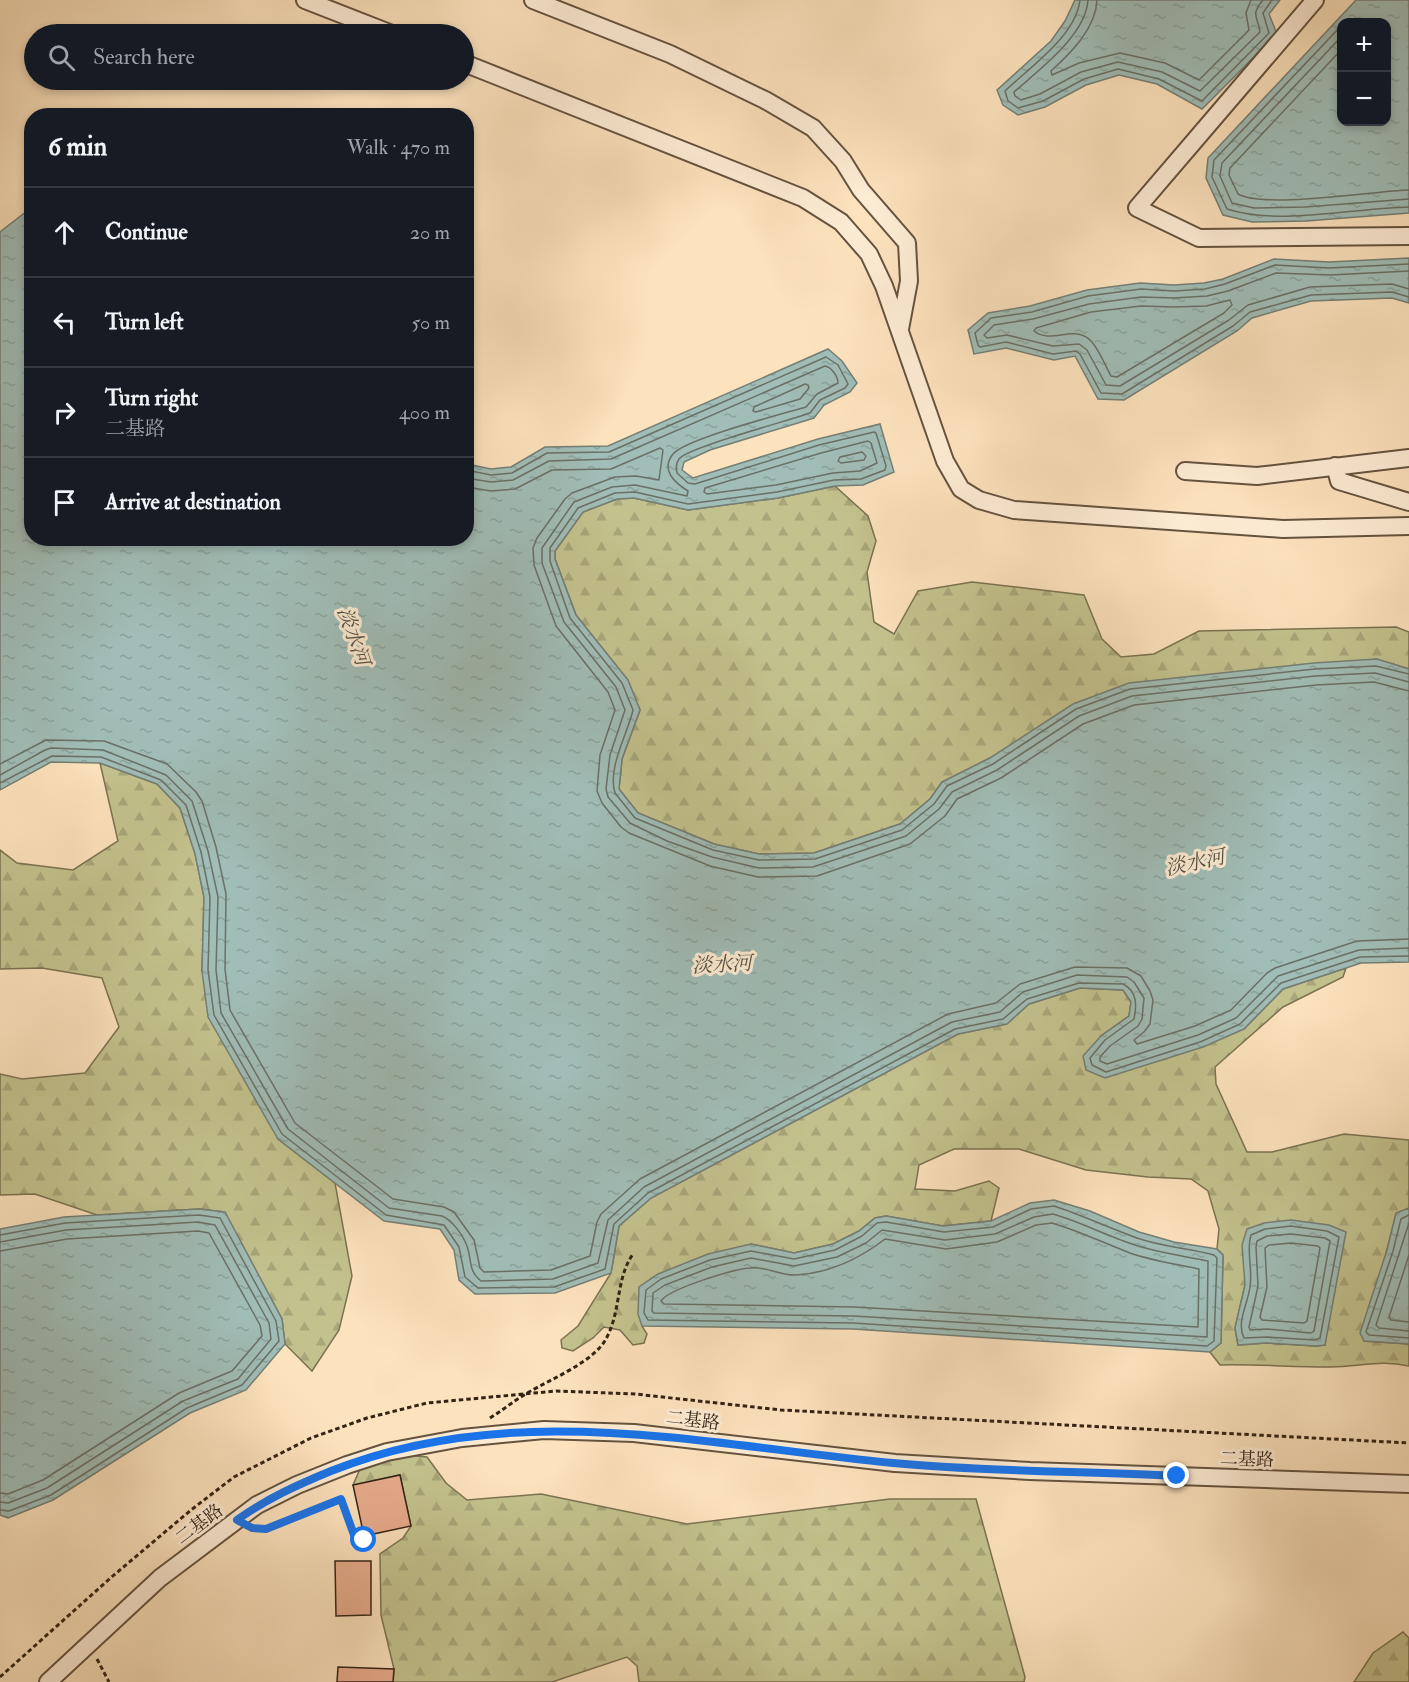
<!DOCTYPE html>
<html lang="en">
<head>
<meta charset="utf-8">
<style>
	:root { --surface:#171b24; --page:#20242c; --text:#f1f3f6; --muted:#9ea1a6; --line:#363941 }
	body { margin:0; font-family:"IM FELL Double Pica","Noto Serif SC",serif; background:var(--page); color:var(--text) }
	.controls { position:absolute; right:18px; top:18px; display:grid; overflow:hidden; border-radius:12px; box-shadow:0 3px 9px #0003 }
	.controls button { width:54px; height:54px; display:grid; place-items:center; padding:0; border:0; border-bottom:2px solid var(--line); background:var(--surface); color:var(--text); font:30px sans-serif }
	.stop { position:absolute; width:18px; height:18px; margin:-14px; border:4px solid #1a73e8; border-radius:50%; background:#fff }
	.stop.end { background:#1a73e8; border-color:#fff; box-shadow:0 2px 6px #0008 }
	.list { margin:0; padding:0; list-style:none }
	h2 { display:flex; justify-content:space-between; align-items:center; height:78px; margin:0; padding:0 24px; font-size:26px }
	h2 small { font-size:20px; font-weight:400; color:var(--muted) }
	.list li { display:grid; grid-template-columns:39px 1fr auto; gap:18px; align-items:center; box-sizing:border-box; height:90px; padding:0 24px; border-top:2px solid var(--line) }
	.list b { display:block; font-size:22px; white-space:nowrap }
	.list p { margin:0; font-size:20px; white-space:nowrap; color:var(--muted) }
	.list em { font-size:20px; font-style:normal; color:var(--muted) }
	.icon { flex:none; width:33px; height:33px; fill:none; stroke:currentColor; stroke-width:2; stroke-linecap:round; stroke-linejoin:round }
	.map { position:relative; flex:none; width:1409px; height:1682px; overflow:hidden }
	.search { position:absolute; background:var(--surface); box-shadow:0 3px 9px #0003; left:24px; top:24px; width:450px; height:66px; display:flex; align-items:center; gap:15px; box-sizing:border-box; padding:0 21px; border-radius:33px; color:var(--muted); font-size:22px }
	.panel { position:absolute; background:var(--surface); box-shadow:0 3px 9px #0003; left:24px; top:108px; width:450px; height:438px; border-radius:24px }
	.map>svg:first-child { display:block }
</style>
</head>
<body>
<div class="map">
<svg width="1409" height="1682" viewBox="0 0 1409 1682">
	<defs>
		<pattern id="forest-firs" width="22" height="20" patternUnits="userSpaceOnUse" patternTransform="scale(1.5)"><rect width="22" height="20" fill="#c3c28e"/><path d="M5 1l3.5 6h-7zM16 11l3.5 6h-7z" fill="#a8a67a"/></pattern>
		<pattern id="water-ripples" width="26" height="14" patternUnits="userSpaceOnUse" patternTransform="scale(1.5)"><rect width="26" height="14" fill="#a0bdb7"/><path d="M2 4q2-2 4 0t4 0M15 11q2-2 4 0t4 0" fill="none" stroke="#8aa29c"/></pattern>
	</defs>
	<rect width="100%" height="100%" fill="#fce2bd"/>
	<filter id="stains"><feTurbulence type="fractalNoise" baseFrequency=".00333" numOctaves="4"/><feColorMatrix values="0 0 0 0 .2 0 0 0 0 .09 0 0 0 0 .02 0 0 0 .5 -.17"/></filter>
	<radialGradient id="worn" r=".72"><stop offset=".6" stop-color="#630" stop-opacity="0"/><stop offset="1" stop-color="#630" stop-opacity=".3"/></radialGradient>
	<path fill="url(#forest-firs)" stroke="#7b7252" stroke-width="1.5" fill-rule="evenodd" d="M835,486L868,516L876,541L867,572L874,622L894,634L918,591L972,582L1084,595L1102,639L1121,657L1154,654L1199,631L1396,627L1409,632V669L1376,659L990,758L942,782L930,799L900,824L814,853L759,854L714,844L638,813L619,789L622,759L640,710L627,680L576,615L555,559V551L583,512L617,499L634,498L688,510L778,498Z
		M100,763L157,784L180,808L195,853L204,897L202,971L278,1139L335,1183L352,1276L339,1330L312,1371L285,1344L282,1319L224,1212L199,1209L97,1215L35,1194L0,1195V1074L22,1079L85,1073L119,1027L102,978L42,968L0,969V850L17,863L73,870L118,841Z
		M1346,968L1343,977L1283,1007L1215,1067L1216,1084L1247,1152H1272L1344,1134L1409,1140V1208L1396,1214L1364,1341L1409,1344V1366C1378,1359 1357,1368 1326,1367C1291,1367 1256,1364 1220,1365L1210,1352L1221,1343L1223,1255L1217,1249L1219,1229L1208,1191L1191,1179L1148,1177L1086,1170L1019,1149H954L919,1165L915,1189L955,1191L989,1181L999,1188L991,1221L943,1226L886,1216L875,1218L859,1231L833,1244L794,1253L751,1244L642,1326L647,1334L644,1343L633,1345L620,1330L604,1327L593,1338L573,1351L562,1348L561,1340L578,1326L611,1273L619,1226L651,1198L958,1034L1006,1024L1029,1004L1080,988L1123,990L1131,1002L1129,1016L1101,1036L1244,1029L1283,989ZM1245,1285L1325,1345L1316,1346L1266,1343L1238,1345L1235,1328Z
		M405,1455L427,1457L446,1483L467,1500L541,1494L687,1524L890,1499H976L1025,1677L1024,1682H639L637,1666L627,1657L552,1682H393L394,1669L381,1615L380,1554L403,1538L411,1526L400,1475L353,1485L360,1469Z
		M1403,1632L1409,1638V1682H1354L1373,1653Z"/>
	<path fill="url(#water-ripples)" stroke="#747f76" stroke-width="1.5" fill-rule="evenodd" d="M1075,0H1280L1269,14L1277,34L1202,109L1157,84L1119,75L1086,85L1045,107L1018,115L1003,105L997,90L1051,41L1065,21Z
		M1356,0H1409V213L1306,221L1252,222L1223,215L1206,178L1208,158ZM1342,22H1386V122H1342Z
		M31,208L32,538H466L467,464L491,469L511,467L545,447L608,446L828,349L842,361L857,383L850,392L824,405L814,418L710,450L684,462L682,470L693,478L818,439L880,424L894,472L863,485L835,486L778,498L688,510L634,498L617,499L583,512L555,551V559L576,615L628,680L640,710L622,759L619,789L638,813L714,844L759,854L814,853L900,824L930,799L942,782L990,758L1073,704L1129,683L1314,663L1377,659L1409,669V962L1361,963L1283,989L1244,1029L1203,1047L1105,1078L1086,1070L1083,1056L1101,1036L1129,1016L1131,1002L1123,990L1080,988L1029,1004L1007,1024L958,1034L651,1198L619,1226L611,1273L555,1293L475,1294L459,1280L454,1250L440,1229L384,1221L278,1139L208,1017L202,971L204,897L195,854L180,808L157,784L100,763L51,762L0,790V232Z
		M1409,258V303L1392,298L1311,301L1252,318L1237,331L1124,400L1098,399L1075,356L1054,360L1006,348L974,354L968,330L988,313L1030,306L1087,290L1140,283L1174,285L1204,283L1223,279L1274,259L1329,262Z
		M1054,1200L1090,1211L1139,1232L1174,1242L1217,1249L1223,1255L1221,1343L1210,1352L853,1329L642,1326L638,1314L639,1287L658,1274L708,1254L751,1244L794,1253L833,1244L859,1231L875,1218L886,1216L943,1226L991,1221L1030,1203Z
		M1409,1208V1344L1364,1341L1360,1333L1387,1250L1396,1213Z
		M199,1209L225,1212L282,1319L285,1344L246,1390L190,1413L53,1500L8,1518L0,1515V1229L64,1217Z
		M1291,1220L1329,1225L1346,1232L1325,1345L1316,1346L1266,1343L1238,1345L1235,1328L1245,1285L1242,1245L1247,1229L1264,1223Z"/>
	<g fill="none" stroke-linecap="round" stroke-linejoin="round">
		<path stroke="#6a7066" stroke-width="1.5" d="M1080,0C1076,36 1030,67 1005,91L1008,101L1018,108L1043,101L1084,79L1118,69L1159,79L1202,101L1269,33L1263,13L1272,0
			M1088,0C1086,35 1039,70 1014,92L1015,96L1021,100L1040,94L1081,72L1118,62L1162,72L1200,91L1260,32C1258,17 1250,15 1263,0
			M1097,0C1096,28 1071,53 1051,71L1052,75L1079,63L1120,53L1165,63L1199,80L1249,30L1246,13L1251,0
			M1342,25L1214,160L1212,177L1227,209C1279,226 1354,208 1409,207
			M1342,36L1222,163L1220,176L1232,203L1254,208L1305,207L1409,199
			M1342,49L1230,168L1229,175L1238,194C1265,209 1373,191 1409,190
			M1409,264L1329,268L1275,265L1225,284L1205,289L1174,291L1141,289L1088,296L1032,312L991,318L975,333L978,345L980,347L1006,342L1053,354L1076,351L1080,354L1101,393L1122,394L1233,326L1250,312L1311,295L1392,292L1409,297
			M1409,271L1330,275L1276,273L1228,291L1207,296L1174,298L1141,297L1089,304L1033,319L994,325L984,335L987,338L1007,335L1053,346L1079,344L1087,350L1106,385L1120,386L1229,320L1248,305L1310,287L1392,284L1409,289
			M1230,300L1232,305L1224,313L1117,377L1111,376C1105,365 1100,352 1092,342C1076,323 1051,345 1034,331L1036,328L1091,312L1141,306L1174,307L1206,306Z
			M805,384L808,385L809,388L800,399L756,412L753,411L754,407Z
			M868,441L871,443L877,463L860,471L833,473L776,485L707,494L704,492L705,488L821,453Z
			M862,452L866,456L864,460L841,463L838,461L840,457Z
			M466,470L491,475L512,473L547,453L609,452L826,357L838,365L848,384L845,388L820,400L810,413C791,420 686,448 679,459C676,463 676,469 677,473L688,483L695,484L819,445L874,432L876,433L886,466L885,470L861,479L834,480L777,492L688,504L635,492L615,493L578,508L550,548V561L570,618L622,683L633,710C628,733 607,768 615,793L635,818L713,850L759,860L815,859L902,830L934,804L947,786L993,764L1076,709L1130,689L1315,669L1376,666L1409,674
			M466,478L491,482L513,480L549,461L611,459L825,366C831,367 838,376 838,383L817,394L806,407C782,414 685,439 673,454C660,470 675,483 688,491L687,496L635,485L612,487L574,502L542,548V563L564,622L616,687L625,710L610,755L606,789L608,797L630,823L667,841L712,857L759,868L813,867L906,836L939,809L952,792L997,770L1079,716L1132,696L1315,676L1375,673L1409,682
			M466,487L491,491L515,489L552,470L611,469L660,448L663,450L659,480L636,476L615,477L572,493L565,499L537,538L533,548L534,565L556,626L608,692L615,710L600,755L597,791L602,803L621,827L629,833L710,866L758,877L817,876L910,844L945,816L957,799L1001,778L1083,724L1134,705L1316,685L1374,682L1409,691
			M0,764L46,740L104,741L167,764L196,792L202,801L216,847L226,894L225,969L230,1010L295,1123L393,1199L444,1207L454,1212L474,1240L480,1268L484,1272L551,1270L590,1256L597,1222L601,1214L640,1179L948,1014L996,1003L1020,984L1075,967L1127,968L1141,976L1150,991L1153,1000L1150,1024L1144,1032L1134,1040L1137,1044L1195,1026L1231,1010L1267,973L1275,968L1357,941L1409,939
			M0,775L45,750L51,748L103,750L166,775L192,801L208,851L218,897L216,970L221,1013L288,1129L389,1208L442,1216C452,1220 463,1235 467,1246C472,1260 468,1271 481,1281L553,1279L598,1263L608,1220L644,1187L952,1022L1000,1012L1023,992L1077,975L1127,977L1134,982L1144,998L1142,1019L1138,1026L1110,1046L1100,1057V1061L1107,1064L1198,1035L1236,1018L1278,976L1359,950L1409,948
			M0,783L52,756L101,757L161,780L186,805L201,852L210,897L208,970L214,1015L282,1134L386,1215L444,1225L459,1247L465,1277L478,1288L554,1287L605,1269L614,1224L648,1193L955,1029L1003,1019L1027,999L1079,983L1123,984C1137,991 1137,1005 1134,1019L1105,1040L1090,1058L1092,1065L1106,1072L1200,1042L1240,1024L1281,983L1360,957L1409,956
			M1054,1206C1082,1215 1109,1228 1137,1238C1162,1247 1189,1248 1214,1255L1217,1258L1214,1341L1207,1346L853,1323L648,1320L644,1313L646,1290L661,1279L710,1260L751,1251L794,1259L835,1250L862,1236L877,1223L886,1222L944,1232L993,1227L1031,1209Z
			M1053,1214C1081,1222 1107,1236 1135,1245C1159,1253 1184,1256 1208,1261L1207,1337L853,1316L654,1313L652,1311L653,1293L665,1285L712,1267L751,1258L794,1266L837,1257L866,1243L882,1230L945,1240L995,1234L1034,1217Z
			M1409,1215L1401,1219L1393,1251L1366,1332L1369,1335L1409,1338
			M1052,1223C1079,1231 1104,1243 1130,1253C1153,1261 1176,1264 1199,1269L1198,1327L854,1307L664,1304L661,1301C668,1289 734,1269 750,1268C766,1266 781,1276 796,1275C830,1273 859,1259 885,1239L946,1249L997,1242L1036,1225Z
			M1409,1223L1376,1325L1379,1328L1409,1331
			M1291,1226L1327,1231L1339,1237L1320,1338L1315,1340L1267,1337L1244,1338C1236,1323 1248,1303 1250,1287C1253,1269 1246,1252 1251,1235L1265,1229Z
			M1291,1234L1325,1238L1330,1241L1314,1331L1311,1333L1267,1329L1250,1330L1249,1327L1258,1286L1256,1247L1257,1241L1267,1236Z
			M0,1235L65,1223L199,1215L220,1218L276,1321L279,1341L242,1385L187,1408L51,1495L9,1511L0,1510
			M0,1242L66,1230L198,1222L215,1225L269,1323L271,1339L238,1379L183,1401L47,1488L8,1503L0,1502
			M1291,1243L1318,1246L1320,1248L1307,1321L1304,1323L1262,1320L1260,1317L1267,1287L1265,1248L1269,1245Z
			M0,1251L67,1239L198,1231L209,1233L260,1325L262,1336L232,1371L179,1393L43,1480L8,1494L0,1493
			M1409,1255L1389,1317L1391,1320L1409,1322"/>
	</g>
	<path fill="#e7ab8c" stroke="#332315" stroke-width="1.5" d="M400,1475L411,1526L364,1536L353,1485Z
		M335,1561H371V1615L336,1616Z
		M338,1667L394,1669L393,1682H337Z"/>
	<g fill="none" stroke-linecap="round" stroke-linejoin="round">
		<g stroke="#65533f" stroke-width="20">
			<path id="minor" d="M305,0L392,34
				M533,0L670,54L765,100L813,128L843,161L861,190L907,243L909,281L900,329
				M1315,0L1137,208L1199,238L1409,236
				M464,63L803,198L841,222L869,254L884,286L945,461L961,489L979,500L1014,510L1283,529L1409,526
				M1335,466L1339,481L1409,502
				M1185,471L1257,476L1409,458
				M48,1682L160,1578L257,1505L297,1485L347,1465L387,1452L462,1438L544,1430L634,1433L895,1463L1030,1471L1409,1484"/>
		</g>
		<path stroke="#332315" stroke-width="3" stroke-dasharray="4.5 3" stroke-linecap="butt" d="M490,1418C503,1410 515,1400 529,1392C551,1379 596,1361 607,1337C621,1310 616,1278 633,1254
			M252,1528L266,1529L341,1499L354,1535L364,1540H375
			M97,1659L109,1682
			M0,1677L114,1575L191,1510L234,1477L311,1438L367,1418L427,1403L556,1391L635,1394L781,1410L1409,1443"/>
		<use href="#minor" stroke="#fdecd4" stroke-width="16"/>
	</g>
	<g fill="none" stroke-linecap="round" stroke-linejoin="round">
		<path stroke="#1a73e8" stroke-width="8" d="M364,1540L354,1535L341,1499L266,1529L252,1528L237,1520C266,1499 297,1485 331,1471C514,1398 705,1445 893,1463C987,1472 1083,1471 1177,1476"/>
	</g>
	<g text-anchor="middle" stroke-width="6" stroke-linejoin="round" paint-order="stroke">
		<g font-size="18" fill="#332315" stroke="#fdecd4">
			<text transform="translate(693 1420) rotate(7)" y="6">二基路</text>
			<text transform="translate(1247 1459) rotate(2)" y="6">二基路</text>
			<text transform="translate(199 1524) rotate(-37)" y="6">二基路</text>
		</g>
		<g font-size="20" font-style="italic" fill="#545146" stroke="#fdecd4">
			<text transform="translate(354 636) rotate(71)" y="7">淡水河</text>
			<text transform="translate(1195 862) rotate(-12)" y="7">淡水河</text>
			<text transform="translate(722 964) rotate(-3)" y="7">淡水河</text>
		</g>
	</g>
	<rect width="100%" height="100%" filter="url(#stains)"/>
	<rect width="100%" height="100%" fill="url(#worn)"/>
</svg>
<div class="controls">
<button>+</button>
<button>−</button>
</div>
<div class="stop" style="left:364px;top:1540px"></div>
<div class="stop end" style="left:1177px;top:1476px"></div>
<div class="search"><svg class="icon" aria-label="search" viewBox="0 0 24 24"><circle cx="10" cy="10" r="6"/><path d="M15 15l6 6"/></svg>Search here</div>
<section class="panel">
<h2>6 min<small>Walk · 470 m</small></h2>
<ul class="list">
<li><svg class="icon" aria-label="ahead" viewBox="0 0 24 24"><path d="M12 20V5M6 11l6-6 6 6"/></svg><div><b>Continue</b></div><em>20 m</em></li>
<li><svg class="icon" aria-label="left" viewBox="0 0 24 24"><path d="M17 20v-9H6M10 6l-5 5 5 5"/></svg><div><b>Turn left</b></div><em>50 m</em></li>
<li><svg class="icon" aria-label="right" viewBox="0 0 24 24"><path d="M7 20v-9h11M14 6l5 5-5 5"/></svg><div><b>Turn right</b><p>二基路</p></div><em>400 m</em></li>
<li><svg class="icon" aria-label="arrive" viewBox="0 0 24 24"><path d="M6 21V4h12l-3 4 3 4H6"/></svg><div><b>Arrive at destination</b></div></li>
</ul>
</section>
</div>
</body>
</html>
